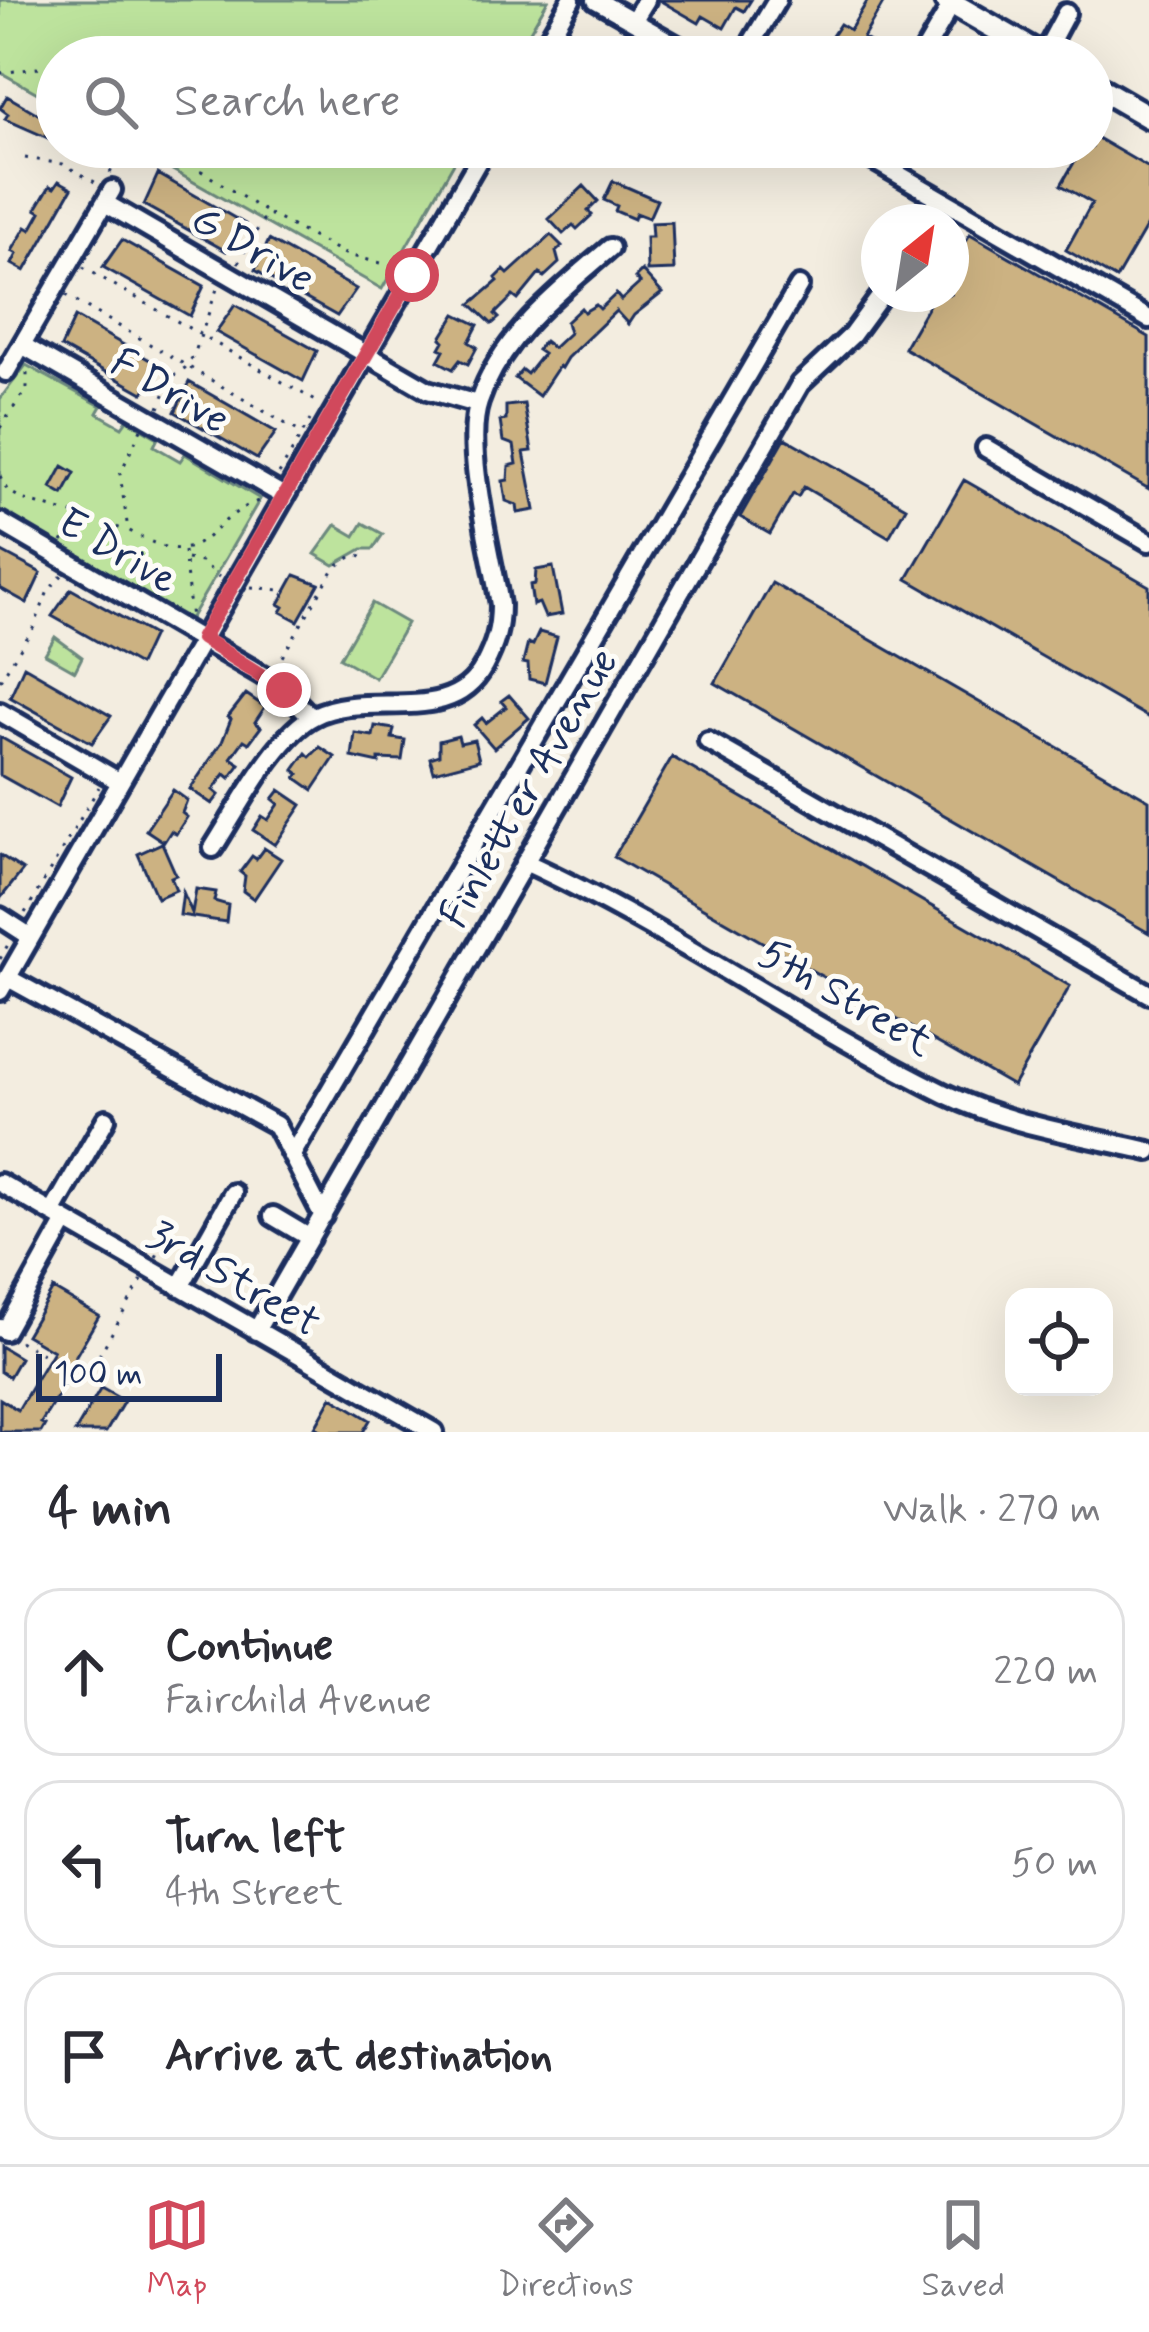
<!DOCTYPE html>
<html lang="en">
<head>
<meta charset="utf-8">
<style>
	:root { --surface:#fff; --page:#f7f7f7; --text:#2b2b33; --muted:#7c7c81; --line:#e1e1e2; --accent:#d1495b }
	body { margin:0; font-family:Mynerve,sans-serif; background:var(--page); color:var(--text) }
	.controls { position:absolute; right:36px; bottom:36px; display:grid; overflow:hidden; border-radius:24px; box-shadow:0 12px 48px #0002 }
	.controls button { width:108px; height:108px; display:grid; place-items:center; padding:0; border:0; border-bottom:3px solid var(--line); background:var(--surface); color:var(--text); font:60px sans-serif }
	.compass { position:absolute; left:861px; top:204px; width:108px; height:108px; border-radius:50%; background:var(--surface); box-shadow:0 12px 48px #0002; rotate:30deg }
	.scale { position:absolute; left:36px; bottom:30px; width:186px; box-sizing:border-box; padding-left:12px; border:6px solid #1b2f5e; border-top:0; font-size:33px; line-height:42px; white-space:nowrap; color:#1b2f5e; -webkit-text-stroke:9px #fdfcf7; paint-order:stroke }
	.stop { position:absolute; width:36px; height:36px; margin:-27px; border:9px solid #d1495b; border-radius:50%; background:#fff }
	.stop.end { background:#d1495b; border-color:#fff; box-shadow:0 3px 12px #0008 }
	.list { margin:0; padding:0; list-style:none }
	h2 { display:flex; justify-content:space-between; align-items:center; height:156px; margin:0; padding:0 48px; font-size:51px }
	h2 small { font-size:39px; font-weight:400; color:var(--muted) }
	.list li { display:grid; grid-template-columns:78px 1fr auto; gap:36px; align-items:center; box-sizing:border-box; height:168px; margin:0 24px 24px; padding:0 24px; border:3px solid var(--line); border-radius:36px }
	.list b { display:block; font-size:45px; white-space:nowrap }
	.list p { margin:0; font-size:39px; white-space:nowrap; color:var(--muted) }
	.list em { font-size:39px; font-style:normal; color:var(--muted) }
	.icon { flex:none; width:66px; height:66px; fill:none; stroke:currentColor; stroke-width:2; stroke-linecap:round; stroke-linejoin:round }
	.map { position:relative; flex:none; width:1149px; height:1432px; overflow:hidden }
	.search { position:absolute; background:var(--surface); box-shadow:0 12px 48px #0002; left:36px; right:36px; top:36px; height:132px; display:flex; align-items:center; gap:30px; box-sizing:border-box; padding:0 42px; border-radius:66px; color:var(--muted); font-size:45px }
	.sheet { height:732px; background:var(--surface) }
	nav { display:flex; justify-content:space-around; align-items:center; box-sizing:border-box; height:168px; border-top:3px solid var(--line); background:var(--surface); font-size:33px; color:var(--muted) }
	nav a { display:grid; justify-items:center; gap:6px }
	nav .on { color:var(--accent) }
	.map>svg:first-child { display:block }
</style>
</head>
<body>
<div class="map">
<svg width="1149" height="1432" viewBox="0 0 1149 1432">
	<rect width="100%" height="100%" fill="#f3ede0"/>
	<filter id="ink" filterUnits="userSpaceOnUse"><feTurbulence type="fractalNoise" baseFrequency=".00833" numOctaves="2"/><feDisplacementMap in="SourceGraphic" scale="24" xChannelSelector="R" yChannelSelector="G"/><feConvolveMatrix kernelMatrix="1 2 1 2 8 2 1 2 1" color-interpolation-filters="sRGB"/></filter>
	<g filter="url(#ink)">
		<path fill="#bde39d" stroke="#6c897e" stroke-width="3" d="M0,0H548L515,57H57V104L0,72Z
			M132,147H463L382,289Z
			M26,365L101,406L97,413L122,427L127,420L158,438L154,446L180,461L185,454L260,499L190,619L0,512V399Z
			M363,523L383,534L373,549H362L334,565L315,554L336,525L355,536Z
			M372,603L407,623L375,678L340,658Z
			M55,637L82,657L75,671L45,654Z"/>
		<path fill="#ccb282" stroke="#1b2f5e" stroke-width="3" d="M659,0H751L744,11L736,7L724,28L703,16L699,23Z
			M868,0H885L863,38L896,57H818L840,24L850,30Z
			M7,96L57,125V142L5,119L8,114L0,108Z
			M1092,135L1149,168V222L1116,279L1066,250L1092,203L1061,185L1083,147H1092Z
			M158,174L245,224L226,251L144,205Z
			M59,181L72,188L25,271L12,264L17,254L12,251L26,227L31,230L41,212L36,209L50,186L54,188Z
			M613,181L657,200L649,218L636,213L634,219L615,211L617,206L604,200Z
			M584,186L598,201L588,211L592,215L577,229L573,225L563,234L549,219Z
			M672,222L674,270L647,271L646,237H652L651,223Z
			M970,234L1149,337V489L904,348L935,294H951V266Z
			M551,235L562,246L556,252L559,263L544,277L540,273L518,300L513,296L495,314L499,318L492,324L471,304L498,281L496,278L504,270L508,274Z
			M122,240L204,286L190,316L103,267Z
			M269,240L356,289L337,316L255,270Z
			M642,271L662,293L634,315L628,324L616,311L567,358L561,368L559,366L539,396L515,378L522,370L527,374L543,354L537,350L544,341L553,348L569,333L566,322L581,308L584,312L596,305L600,309L616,294L621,300L640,283L635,278Z
			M235,305L317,351L303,381L216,332Z
			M456,314L478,325L469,342L477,347L468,364L460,360L453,369L438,361L444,350L440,348L444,341L441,338Z
			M75,317L162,367L143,393L61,347Z
			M189,382L276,432L257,459L175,412Z
			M524,404L532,451L524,452L535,510L518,513L517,505L506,501L503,481L508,480L509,466L517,464L514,445L503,441L500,421L506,420V406Z
			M785,438L906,507L889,537L804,487L798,497L793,494L770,534L740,517Z
			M63,466L75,473L63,495L51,488Z
			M964,480L1149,586V718L907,579Z
			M0,551L41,573L27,603L0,588Z
			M553,567L562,614L545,617L539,603L533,605L530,585L535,584L536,570Z
			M295,575L319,584L298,621L281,612L284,607L279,604Z
			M772,583L1149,800V933L715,683Z
			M71,589L153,635L139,665L52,616Z
			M539,632L557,637L545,683L529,679L528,664L523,663L528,643L533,645Z
			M24,666L111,716L92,743L10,697Z
			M246,694L265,707L255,722L261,727L249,743L244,740L231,758L240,764L230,778L225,774L213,790L219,795L212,804L190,789L222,742L231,719L228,717Z
			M509,695L529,718L494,748L474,725L482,718L486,723L506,707L501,701Z
			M375,726L394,729L392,738L405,740L402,760L379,759V763L352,757L355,733L373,736Z
			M458,736L460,743L474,740L479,760L434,772L430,758L439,755V741Z
			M0,737L71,777L57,807L0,775Z
			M320,747L335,757L313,790L296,778L299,774L294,770L306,753L310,757Z
			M672,757L1070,986L1013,1086L614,857Z
			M173,790L187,800L182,813L187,817L176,834L171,831L164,842L146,830Z
			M280,790L302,805L275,845L253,830L262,816L268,820L279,804L273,799Z
			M162,843L176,875L171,877L176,890L157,898L138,854Z
			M264,848L281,859L254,899L243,891L245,876L240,872L252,856L256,859Z
			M0,855L23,870L0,899Z
			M196,889L216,892L214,901L228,905L226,922L180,915L183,892L192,913Z
			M53,1289L99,1316L61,1381L65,1384L41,1423L45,1425L41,1432H0V1399L18,1410L53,1351L26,1335Z
			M0,1346L20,1358L9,1377L0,1371Z
			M101,1388L124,1401L106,1432H75Z
			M332,1397L370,1420L363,1432H324L315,1427Z"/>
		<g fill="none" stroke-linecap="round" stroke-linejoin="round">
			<g stroke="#1b2f5e" stroke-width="26">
				<path id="minor" d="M596,0L697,57
					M633,21L646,0
					M1043,56L1066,13
					M538,57L571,0
					M743,57L777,0
					M921,57L952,4
					M851,147L1149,319
					M105,203L428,390L477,404
					M925,222L939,198
					M22,345L284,496
					M6,372L112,190
					M986,448L1149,542
					M0,522L281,686L311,717
					M0,712L120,782
					M708,741L1149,994
					M213,848C237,811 276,735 314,716C368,688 450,729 484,666C495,645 500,629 500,605C492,555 463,448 479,402C501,335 559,292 610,248
					M525,862C671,929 801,1023 945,1094C1009,1125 1080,1135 1149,1151
					M0,917L31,937
					M8,978L276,1125L323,1216
					M0,991L486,147
					M292,1155L799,286
					M0,1183L434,1432
					M52,1213L106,1119
					M273,1216L310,1238
					M180,1287L233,1193
					M0,1328L5,1331L66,1221
					M256,1331L800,384L852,335L882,294"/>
			</g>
			<g stroke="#1b2f5e" stroke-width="30">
				<path id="major" d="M946,0L1045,57
					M1092,84L1149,117"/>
			</g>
			<path stroke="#1b2f5e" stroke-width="3" stroke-dasharray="3 9" stroke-linecap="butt" d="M0,73L37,68L57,91
				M134,147L149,155L184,160L266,212
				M25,158L63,164L100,185
				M110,173L124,147
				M238,263L267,213L347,255L398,267
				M83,267L319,403
				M66,295L303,434
				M159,408L170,378L185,368L194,355L218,286
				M0,428L27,388V366
				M141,429L120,474L128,530C210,578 199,522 261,500
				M279,474L310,420
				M0,476L7,490L22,499L126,530
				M62,542L75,519
				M184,551L191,619
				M187,559L201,562L219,577
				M251,587L279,590
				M276,667L335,567L356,554L369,559
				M0,680L34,627L48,591L63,574
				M25,913L99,787
				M0,959L11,939
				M156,1257L167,1237
				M19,1341L49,1358
				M93,1366L142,1280"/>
			<use href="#minor" stroke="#fdfcf7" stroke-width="16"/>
			<use href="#major" stroke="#fdfcf7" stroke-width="21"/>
		</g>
	</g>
	<g fill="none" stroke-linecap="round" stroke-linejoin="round" filter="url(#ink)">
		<path stroke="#d1495b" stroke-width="15" d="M284,690L202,638L412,275"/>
	</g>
	<g text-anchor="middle" stroke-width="10" stroke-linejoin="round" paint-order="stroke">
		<g font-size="42" fill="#1b2f5e" stroke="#fdfcf7">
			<text transform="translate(254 247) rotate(30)" y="15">G Drive</text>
			<text transform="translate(171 389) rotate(30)" y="15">F Drive</text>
			<text transform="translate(119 549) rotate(30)" y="15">E Drive</text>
			<text transform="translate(527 787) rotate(-60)" y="15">Finletter Avenue</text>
			<text transform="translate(847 996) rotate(30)" y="15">5th Street</text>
			<text transform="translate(235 1277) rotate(30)" y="15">3rd Street</text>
		</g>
	</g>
</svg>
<div class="controls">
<button><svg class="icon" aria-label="locate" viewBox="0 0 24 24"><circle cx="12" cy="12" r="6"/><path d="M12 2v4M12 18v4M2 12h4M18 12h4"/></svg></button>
</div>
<svg class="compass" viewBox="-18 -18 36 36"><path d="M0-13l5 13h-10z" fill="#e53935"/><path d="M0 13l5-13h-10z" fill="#7c7c81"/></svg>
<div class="scale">100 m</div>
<div class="stop" style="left:412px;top:275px"></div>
<div class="stop end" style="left:284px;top:690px"></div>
<div class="search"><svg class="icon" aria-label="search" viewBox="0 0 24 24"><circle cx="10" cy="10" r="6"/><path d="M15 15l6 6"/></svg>Search here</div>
</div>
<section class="sheet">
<h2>4 min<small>Walk · 270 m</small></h2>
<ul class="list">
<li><svg class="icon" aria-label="ahead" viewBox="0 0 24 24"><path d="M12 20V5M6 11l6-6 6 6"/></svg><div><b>Continue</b><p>Fairchild Avenue</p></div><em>220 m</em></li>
<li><svg class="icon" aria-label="left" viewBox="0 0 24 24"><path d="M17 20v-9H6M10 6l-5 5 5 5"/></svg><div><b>Turn left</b><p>4th Street</p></div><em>50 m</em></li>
<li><svg class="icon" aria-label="arrive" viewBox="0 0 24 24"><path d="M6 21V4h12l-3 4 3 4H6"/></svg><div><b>Arrive at destination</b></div></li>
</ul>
</section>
<nav>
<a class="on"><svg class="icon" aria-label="map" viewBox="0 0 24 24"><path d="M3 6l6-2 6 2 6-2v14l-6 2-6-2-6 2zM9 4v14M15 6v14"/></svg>Map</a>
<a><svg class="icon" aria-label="directions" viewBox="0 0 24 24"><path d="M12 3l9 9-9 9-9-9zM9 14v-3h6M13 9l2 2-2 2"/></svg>Directions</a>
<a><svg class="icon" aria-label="saved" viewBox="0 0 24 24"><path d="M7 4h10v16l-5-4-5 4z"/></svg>Saved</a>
</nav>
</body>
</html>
